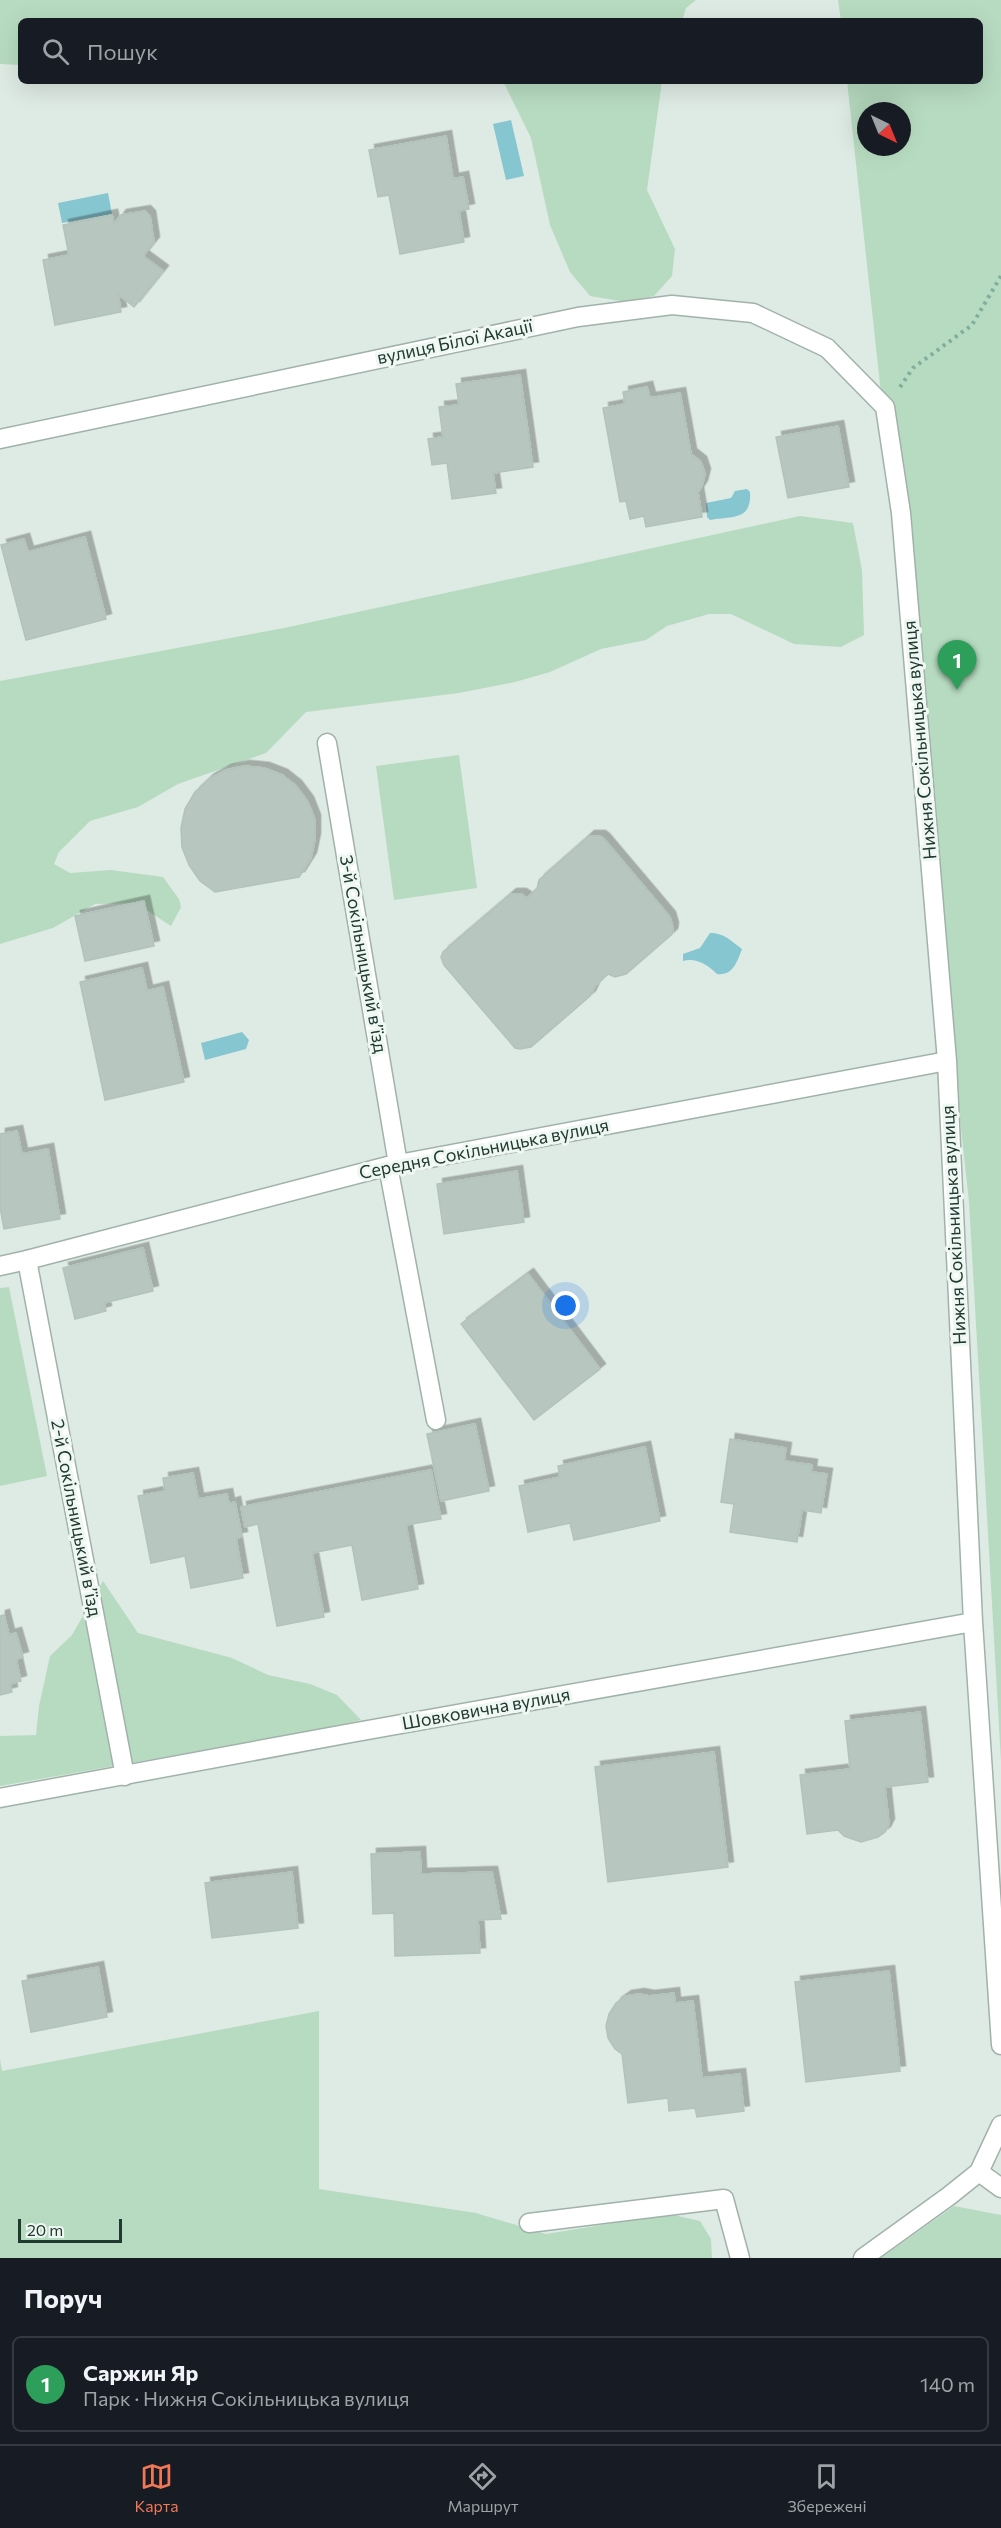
<!DOCTYPE html>
<html lang="uk">
<head>
<meta charset="utf-8">
<style>
	:root { --surface:#171b24; --page:#242831; --text:#f1f3f6; --muted:#9ea1a6; --line:#363941; --accent:#f17755 }
	body { margin:0; font-family:Commissioner,sans-serif; background:var(--page); color:var(--text) }
	.compass { position:absolute; left:857px; top:102px; width:54px; height:54px; border-radius:50%; background:var(--surface); box-shadow:0 6px 24px #0002; rotate:137deg }
	.scale { position:absolute; left:18px; bottom:15px; width:104px; box-sizing:border-box; padding-left:6px; border:3px solid #203a32; border-top:0; font-size:16px; line-height:21px; white-space:nowrap; color:#203a32; -webkit-text-stroke:4px #eff7f2; paint-order:stroke }
	.you { position:absolute; left:566px; top:1306px; width:21px; height:21px; margin:-15px; border:4px solid #fff; border-radius:50%; background:#1a73e8; box-shadow:0 0 0 9px #1a73e833 }
	.badge { display:grid; place-items:center; width:39px; height:39px; border-radius:50%; background:var(--accent); color:#fff; font-size:20px; font-weight:700 }
	.pin { position:absolute; translate:-50% -50px; filter:drop-shadow(0 2px 3px #0008) }
	.pin::after { content:''; position:absolute; top:32px; width:21px; height:18px; background:inherit; clip-path:polygon(0 0,100% 0,50% 100%) }
	.list { margin:0; padding:0; list-style:none }
	h2 { display:flex; justify-content:space-between; align-items:center; height:78px; margin:0; padding:0 24px; font-size:26px }
	h2 small { font-size:20px; font-weight:400; color:var(--muted) }
	.list li { display:grid; grid-template-columns:39px 1fr auto; gap:18px; align-items:center; box-sizing:border-box; height:96px; margin:0 12px 12px; padding:0 12px; border:2px solid var(--line); border-radius:9px }
	.list b { display:block; font-size:22px; white-space:nowrap }
	.list p { margin:0; font-size:20px; white-space:nowrap; color:var(--muted) }
	.list em { font-size:20px; font-style:normal; color:var(--muted) }
	.icon { flex:none; width:33px; height:33px; fill:none; stroke:currentColor; stroke-width:2; stroke-linecap:round; stroke-linejoin:round }
	.map { position:relative; flex:none; width:1001px; height:2258px; overflow:hidden }
	.search { position:absolute; background:var(--surface); box-shadow:0 6px 24px #0002; left:18px; right:18px; top:18px; height:66px; display:flex; align-items:center; gap:15px; box-sizing:border-box; padding:0 21px; border-radius:9px; color:var(--muted); font-size:22px }
	.sheet { height:186px; background:var(--surface) }
	nav { display:flex; justify-content:space-around; align-items:center; box-sizing:border-box; height:84px; border-top:2px solid var(--line); background:var(--surface); font-size:16px; color:var(--muted) }
	nav a { display:grid; justify-items:center; gap:3px }
	nav .on { color:var(--accent) }
	.map>svg:first-child { display:block }
</style>
</head>
<body>
<div class="map">
<svg width="1001" height="2258" viewBox="0 0 1001 2258">
	<defs>
		<filter id="shadow"><feDropShadow dx="5.5" dy="-5.5" stdDeviation="0" flood-color="#0004"/></filter>
	</defs>
	<rect width="100%" height="100%" fill="#deeae4"/>
	<path fill="#b7dbc0" fill-rule="evenodd" d="M0,0H696L686,8L682,21H21V65L0,64Z
		M838,0H1001V1761L969,1202L847,81H980V21H841ZM866,111H902V147H866Z
		M503,81H662L647,190L675,249L672,276L654,296L626,302L590,296L570,272L550,225L531,138Z
		M800,516L853,523L862,570L864,635L841,647L794,644L731,614H709L667,626L646,640L601,649L550,672L515,682L459,693L306,712L266,753L178,784L138,807L90,821L59,852L54,864L70,873L111,870L163,877L179,899L181,907L171,926L136,903L95,904L53,928L0,944V681L284,628Z
		M459,755L477,888L394,900L376,766Z
		M9,1287L47,1476L0,1486V1288Z
		M103,1581L138,1633L232,1658L268,1675L310,1684L337,1695L361,1720L302,1733L0,1786V1736L36,1735L39,1706L50,1656L72,1635Z
		M319,2011V2189L476,2213L546,2234L669,2214L700,2221L711,2239L712,2258H0V2059L2,2071Z
		M954,2206L1001,2215V2258H881Z"/>
	<path fill="#86c6d0" d="M511,120L524,176L506,180L493,124Z
		M108,193L112,214L62,223L58,203Z
		M747,489L750,492C752,521 732,516 710,520L707,517L706,503L731,498L735,491Z
		M710,933C725,933 731,941 742,949C737,962 733,976 717,974C708,965 696,957 683,961V954L700,948Z
		M242,1032L249,1040L246,1049L205,1060L201,1043Z"/>
	<path fill="#b7c7c0" stroke="#b1c3bb" stroke-width="1.5" filter="url(#shadow)" d="M446,136L453,179L463,177L469,209L459,211L464,242L400,254L389,195L378,197L369,150Z
		M145,211L150,216L154,242L143,256L163,271L134,307L118,294L121,312L55,325L43,260L69,255L63,225L112,215L114,224L121,215Z
		M520,375L533,467L493,473L496,493L452,499L447,463L432,465L428,439L443,437L439,407L459,405L456,384Z
		M647,387L650,398L680,393L691,454L701,462L705,474L702,486L698,492L702,517L646,527L644,516L630,519L626,501L620,502L603,408L625,404L623,392Z
		M838,426L849,487L788,498L776,437Z
		M85,537L106,619L26,640L1,545L24,539L28,552Z
		M244,766L264,768L282,775L296,786L308,802L315,820V839L311,858L299,877L215,892L200,881L189,865L182,847L181,828L185,809L195,792L209,779L226,770Z
		M589,836H600L604,839L670,917L673,928L672,934L626,974L615,977L608,974L595,986L590,996L531,1047L520,1049L515,1048L444,965L441,957L443,952L511,894H521L527,898L537,889L539,880Z
		M144,901L154,946L85,961L75,916Z
		M142,968L147,991L163,987L184,1082L105,1100L80,982Z
		M17,1131L22,1154L48,1149L60,1219L4,1229L0,1207V1134Z
		M517,1171L524,1222L444,1234L437,1184Z
		M143,1248L153,1291L104,1303L106,1311L75,1319L63,1268Z
		M528,1274L600,1369L534,1420L461,1324Z
		M475,1424L489,1491L441,1501L427,1434Z
		M730,1439L786,1448L784,1461L812,1465L811,1472L827,1474L821,1513L802,1510L797,1542L730,1532L734,1504L721,1502Z
		M645,1447L660,1521L574,1540L570,1523L528,1532L519,1486L560,1477L558,1466Z
		M431,1470L441,1519L406,1525L418,1589L362,1600L352,1545L312,1553L324,1617L277,1626L258,1524L245,1527L241,1507Z
		M193,1473L198,1499L227,1494L229,1504L235,1502L242,1537L236,1538L243,1578L191,1588L185,1556L151,1563L138,1496L165,1491L163,1478Z
		M4,1615L9,1635L16,1633L23,1657L16,1659L21,1681L10,1684L12,1692L0,1695V1616Z
		M920,1712L928,1782L885,1787L889,1824L885,1832L878,1837L861,1842L844,1836L838,1830L807,1834L800,1775L850,1769L845,1721Z
		M714,1752L728,1867L608,1882L595,1767Z
		M420,1852L421,1874L492,1872L501,1919L478,1920L480,1953L395,1956L394,1913L373,1914L371,1854Z
		M292,1872L298,1928L212,1938L205,1883Z
		M98,1967L107,2017L31,2032L22,1981Z
		M889,1971L900,2071L806,2082L795,1982Z
		M674,1993L675,2003L693,2001L702,2078L740,2074L744,2111L697,2117L695,2108L669,2111L668,2098L628,2103L622,2054L615,2049L608,2038L606,2026L609,2014L616,2003L626,1996L639,1994L649,1996Z"/>
	<g fill="none" stroke-linecap="round" stroke-linejoin="round">
		<g stroke="#a1b2ab" stroke-width="21">
			<path id="lane" d="M388,1166L436,1420
				M0,1266L27,1260
				M979,2172L1001,2188
				M529,2223L724,2199L740,2258"/>
		</g>
		<g stroke="#a1b2ab" stroke-width="21">
			<path id="street" d="M0,439L578,317L672,305L753,313L827,348L885,407L901,513L947,1061L973,1622L1001,2045
				M327,743L398,1164
				M125,1776L27,1260L388,1166L947,1061
				M0,1798L351,1733L973,1622
				M863,2258L949,2196L979,2172L1001,2125"/>
		</g>
		<path stroke="#7fae9e" stroke-width="4" stroke-dasharray="3 4.5" stroke-linecap="butt" d="M900,387L913,368L972,325L1001,276"/>
		<use href="#lane" stroke="#fff" stroke-width="18"/>
		<use href="#street" stroke="#fff" stroke-width="18"/>
	</g>
	<g text-anchor="middle" stroke-width="6" stroke-linejoin="round" paint-order="stroke">
		<g font-size="18" fill="#203a32" stroke="#eff7f2">
			<text transform="translate(455 342) rotate(-12)" y="6">вулиця Білої Акації</text>
			<text transform="translate(920 740) rotate(-95)" y="6">Нижня Сокільницька вулиця</text>
			<text transform="translate(363 954) rotate(80)" y="6">3-й Сокільницький в’їзд</text>
			<text transform="translate(484 1149) rotate(-11)" y="6">Середня Сокільницька вулиця</text>
			<text transform="translate(954 1225) rotate(-93)" y="6">Нижня Сокільницька вулиця</text>
			<text transform="translate(76 1518) rotate(79)" y="6">2-й Сокільницький в’їзд</text>
			<text transform="translate(486 1709) rotate(-10)" y="6">Шовковична вулиця</text>
		</g>
	</g>
</svg>
<svg class="compass" viewBox="-18 -18 36 36"><path d="M0-13l5 13h-10z" fill="#e53935"/><path d="M0 13l5-13h-10z" fill="#9ea1a6"/></svg>
<div class="scale">20 m</div>
<div class="you"></div>
<div class="pin badge" style="left:957px;top:690px;background:#2e9e5b">1</div>
<div class="search"><svg class="icon" aria-label="search" viewBox="0 0 24 24"><circle cx="10" cy="10" r="6"/><path d="M15 15l6 6"/></svg>Пошук</div>
</div>
<section class="sheet">
<h2>Поруч<small></small></h2>
<ul class="list">
<li><span class="badge" style="background:#2e9e5b">1</span><div><b>Саржин Яр</b><p>Парк · Нижня Сокільницька вулиця</p></div><em>140 m</em></li>
</ul>
</section>
<nav>
<a class="on"><svg class="icon" aria-label="map" viewBox="0 0 24 24"><path d="M3 6l6-2 6 2 6-2v14l-6 2-6-2-6 2zM9 4v14M15 6v14"/></svg>Карта</a>
<a><svg class="icon" aria-label="directions" viewBox="0 0 24 24"><path d="M12 3l9 9-9 9-9-9zM9 14v-3h6M13 9l2 2-2 2"/></svg>Маршрут</a>
<a><svg class="icon" aria-label="saved" viewBox="0 0 24 24"><path d="M7 4h10v16l-5-4-5 4z"/></svg>Збережені</a>
</nav>
</body>
</html>
